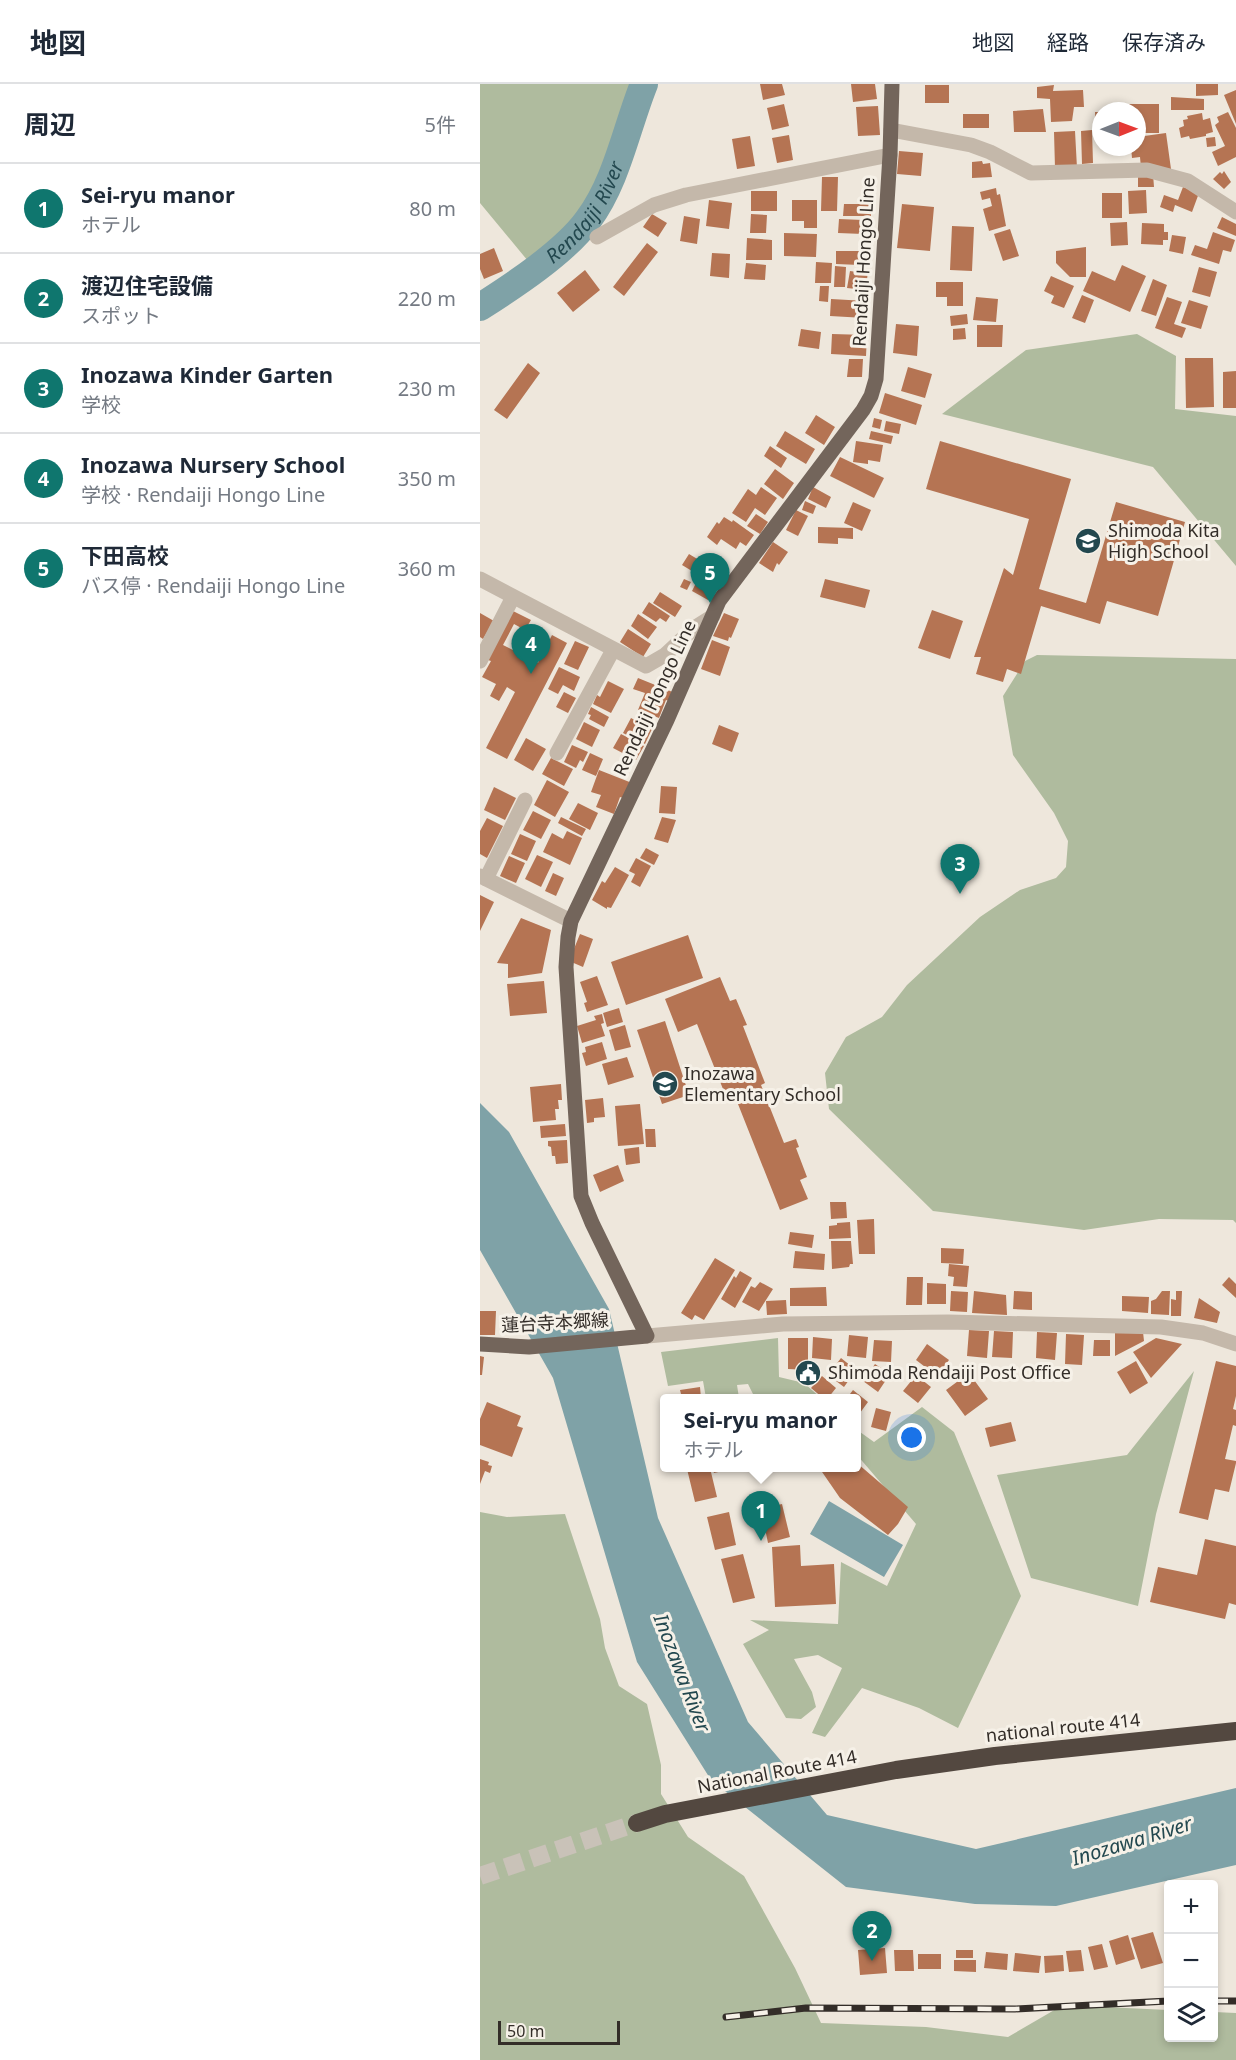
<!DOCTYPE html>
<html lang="ja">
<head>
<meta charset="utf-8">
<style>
	:root { --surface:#fff; --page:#f6f6f7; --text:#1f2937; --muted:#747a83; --line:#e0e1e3; --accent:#0f766e }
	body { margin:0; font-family:"Noto Sans","Noto Sans JP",sans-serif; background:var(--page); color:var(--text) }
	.controls { position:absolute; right:18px; bottom:18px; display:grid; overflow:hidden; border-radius:6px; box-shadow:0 3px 9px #0003 }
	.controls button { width:54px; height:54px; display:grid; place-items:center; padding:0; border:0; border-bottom:2px solid var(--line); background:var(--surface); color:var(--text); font:30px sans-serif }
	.compass { position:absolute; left:612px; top:18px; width:54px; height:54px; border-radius:50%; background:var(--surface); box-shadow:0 3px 9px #0003; rotate:89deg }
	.scale { position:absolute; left:18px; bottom:15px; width:122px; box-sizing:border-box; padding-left:6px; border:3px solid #332d28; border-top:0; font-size:16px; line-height:21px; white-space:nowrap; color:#332d28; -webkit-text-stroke:4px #f6f1e8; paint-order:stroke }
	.you { position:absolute; left:432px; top:1354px; width:21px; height:21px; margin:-15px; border:4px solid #fff; border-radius:50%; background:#1a73e8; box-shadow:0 0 0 9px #1a73e833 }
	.badge { display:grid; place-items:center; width:39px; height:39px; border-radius:50%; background:var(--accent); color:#fff; font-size:20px; font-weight:700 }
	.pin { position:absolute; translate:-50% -50px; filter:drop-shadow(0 2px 3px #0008) }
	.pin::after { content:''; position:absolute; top:32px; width:21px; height:18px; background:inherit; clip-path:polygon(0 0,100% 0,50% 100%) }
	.popup { position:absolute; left:180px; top:1310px; width:201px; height:78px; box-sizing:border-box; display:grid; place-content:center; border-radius:6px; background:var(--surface); filter:drop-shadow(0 2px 4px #0005); font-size:20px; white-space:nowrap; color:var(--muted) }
	.popup b { font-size:22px; color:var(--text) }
	.popup::after { content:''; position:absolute; left:50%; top:100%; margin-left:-12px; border:12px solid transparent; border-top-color:var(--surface) }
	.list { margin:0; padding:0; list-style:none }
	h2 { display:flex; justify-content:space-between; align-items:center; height:78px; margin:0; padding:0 24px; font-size:26px }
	h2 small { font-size:20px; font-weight:400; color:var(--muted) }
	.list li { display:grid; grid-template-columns:39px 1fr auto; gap:18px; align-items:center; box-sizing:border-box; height:90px; padding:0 24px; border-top:2px solid var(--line) }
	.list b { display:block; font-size:22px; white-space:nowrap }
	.list p { margin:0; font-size:20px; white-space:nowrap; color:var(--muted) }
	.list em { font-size:20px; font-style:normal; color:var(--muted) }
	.icon { flex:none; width:33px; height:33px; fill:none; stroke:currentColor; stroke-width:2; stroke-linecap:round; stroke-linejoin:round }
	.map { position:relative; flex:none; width:756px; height:1976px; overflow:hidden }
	header { display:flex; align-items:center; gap:36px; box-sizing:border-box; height:84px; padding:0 30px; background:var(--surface); border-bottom:2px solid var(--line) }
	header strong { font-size:28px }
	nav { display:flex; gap:33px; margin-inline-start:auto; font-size:21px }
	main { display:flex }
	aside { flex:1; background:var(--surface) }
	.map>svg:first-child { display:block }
</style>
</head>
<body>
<header>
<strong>地図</strong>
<nav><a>地図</a><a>経路</a><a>保存済み</a></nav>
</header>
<main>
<aside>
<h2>周辺<small>5件</small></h2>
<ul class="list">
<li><span class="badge">1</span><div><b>Sei-ryu manor</b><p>ホテル</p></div><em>80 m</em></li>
<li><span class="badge">2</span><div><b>渡辺住宅設備</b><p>スポット</p></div><em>220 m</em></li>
<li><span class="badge">3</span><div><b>Inozawa Kinder Garten</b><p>学校</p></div><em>230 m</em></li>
<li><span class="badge">4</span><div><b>Inozawa Nursery School</b><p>学校 · Rendaiji Hongo Line</p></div><em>350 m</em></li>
<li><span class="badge">5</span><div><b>下田高校</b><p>バス停 · Rendaiji Hongo Line</p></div><em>360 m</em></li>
</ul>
</aside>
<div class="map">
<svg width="756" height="1976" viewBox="0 0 756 1976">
	<rect width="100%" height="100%" fill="#eee7dc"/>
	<path fill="#afbb9e" d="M0,0H156C143,48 125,105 90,141C78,154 62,165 48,177L0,119Z
		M657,250L696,272L695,325L756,332V482L673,383L462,330L546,266Z
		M557,571L756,575V1139L753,1136L679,1135L604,1146L453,1127L349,1025L345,989L366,953L402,933L427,901L500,833L540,806L576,794L586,783L588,757L574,729L533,671L523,612L545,577Z
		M298,1254L299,1293L324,1299L341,1314H275L268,1300L257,1301L259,1314H226L223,1297L188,1302L181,1268Z
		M714,1287L676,1430L658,1522L551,1494L517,1391L647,1371Z
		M442,1323L474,1348L541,1512L478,1644L439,1624L382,1604L345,1653L332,1649L362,1584L338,1571L314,1575L332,1608L336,1623L321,1635L306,1634L263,1560L289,1546L270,1536L358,1540L361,1478L407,1502L436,1440L377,1371V1351L380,1348L394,1358Z
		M0,1428L27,1433L85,1430L120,1535L125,1564L139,1602L167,1620L181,1681V1710L208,1753L264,1792L315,1884L341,1939L446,1943L528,1953L583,1921L688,1926V1954H734V1928L756,1929V1976H0Z"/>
	<path fill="#7fa2a7" d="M0,1019L29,1048L129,1225L178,1434L268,1638L347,1731L496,1765L756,1704V1781L576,1822L495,1820L366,1803L231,1696L157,1578L73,1294L0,1166Z
		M349,1417L423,1461L404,1493L330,1450Z"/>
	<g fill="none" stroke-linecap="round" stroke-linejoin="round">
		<path stroke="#7fa2a7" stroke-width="28" id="s1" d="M0,223C33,202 85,168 108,136C137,97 146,45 164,0"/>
	</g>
	<path fill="#b57453" d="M280,0H302L305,11L283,16Z
		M371,0H395L397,15L373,18Z
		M716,0H738V11L716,12Z
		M445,1H469V19H445Z
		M574,1L573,7L603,6L604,23H594L592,37L571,38L570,15L557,14V3Z
		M756,6V40L744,11Z
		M691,13L724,15V26H691Z
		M304,20L309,42L292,46L287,24Z
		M640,20H679V49H662V46H657V27H640Z
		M398,22L400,51L378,52L376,23Z
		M563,25L566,48H534L533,27Z
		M615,28H621V42L616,43Z
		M748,28L756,44V73L738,82L732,68L745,62L735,41L739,38L737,33Z
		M722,29L723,36L730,34L733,48L726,50V52L710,55L709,52L701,54L699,44L704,42L703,36L708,35L707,32Z
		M483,30H509V44H483Z
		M612,46L613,79L602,80L601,47Z
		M595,47L597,84H575L574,48Z
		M686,49L691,85L661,84L660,73L652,74L651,63H657V53Z
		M309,51L313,76L297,79L292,54Z
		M270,52L275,82L257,85L252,55Z
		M735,53L736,62L727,63L726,54Z
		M419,67L443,69L441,92L417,90Z
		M502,77L503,80L510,79L512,93L492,94V78Z
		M744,87L751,98L744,105L733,95L740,88L742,90Z
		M658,90H673L674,103H658Z
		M342,93H358L357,127H341Z
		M703,103L719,109L712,128L695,121L693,128L680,123L684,111L698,116Z
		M516,104L517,111L520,110L526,142L509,147L503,125L512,122L510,114L502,116L500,108Z
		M666,106L667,129L649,130L648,107Z
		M271,107H297V127H271Z
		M622,109H642V134H622Z
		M229,116L252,119L249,145L226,142Z
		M312,116H337V144H324V137H312Z
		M364,120H391V132H363Z
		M422,120L454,123L450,167L417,164Z
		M172,130L187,139L178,153L163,143Z
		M271,130L287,131L286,149H270Z
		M204,132L220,135L217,160L200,157Z
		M742,133L756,140V152L737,144Z
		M359,135L383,136V150L358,149Z
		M647,138L648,161L631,162L630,139Z
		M662,139L684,140V148H688V156H683V161L661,160Z
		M472,142L494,143L492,187L470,186Z
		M530,145L539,172L523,177L514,150Z
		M733,148L755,156L751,168L743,166L739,180L711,171L715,161L727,165Z
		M304,149L337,150L336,173L304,172Z
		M692,151L706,153L703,170L689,167Z
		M267,154L292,156V176H266Z
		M167,159L178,168L144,212L133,203Z
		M606,163V193H590L576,179V167Z
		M14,164L23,187L4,195L0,185V170Z
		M356,167H380V181L356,180Z
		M232,169L250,170L249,194L230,192Z
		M336,178L352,179L351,199H335Z
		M266,179L286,181L285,196L264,195Z
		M642,181L666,192L650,228L603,207L612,187L635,197Z
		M355,182L366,183L365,203H354Z
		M719,183L737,188L730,213L712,208Z
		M377,184L388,186L386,206L367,204L370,187L377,188Z
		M105,186L120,206L93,228L77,209Z
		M571,192L594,202L584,224L571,219L574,212L564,207Z
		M673,195L687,201L676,232L661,227Z
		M456,198H483V222H467V213H456Z
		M340,202H349L348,218L339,217Z
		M602,211L614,216L605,239L592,234Z
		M496,213L518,215L516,238L493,236Z
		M687,213L702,218L694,240L706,244L702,254L675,244Z
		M351,215L386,217L385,234L350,232Z
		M709,216L728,222L721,245L701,239Z
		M487,230L488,240L471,242L470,232Z
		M416,240L439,242L437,272L413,269Z
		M497,241H523L522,263H497Z
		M485,244L486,255L473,256V245Z
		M321,245L341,248L339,265L318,262Z
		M352,250L387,251L386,272L351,270Z
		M705,274H733L734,323L706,324Z
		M369,275H383L382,293H367Z
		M48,279L60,289L27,335L14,326Z
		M428,283L452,290L445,314L421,307Z
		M756,287V324H743V288Z
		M405,309L442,321L436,341L399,329Z
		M336,331L355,343L344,361L325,349Z
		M394,334L402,336L400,345L392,343Z
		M406,337L421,340L419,350L404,347Z
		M305,347L335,365L326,380L296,362Z
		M391,347L413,352L411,360L389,355Z
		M376,357L403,361L400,378L388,376V380L373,378Z
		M460,357L591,395L559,505L606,519L636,418L705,438L678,532L627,517L620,540L561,522L541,590L527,585L523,598L496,590L501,573H494L524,484L533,491L549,435L446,405Z
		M290,362L307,374L301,384L284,372Z
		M360,373L404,394L394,414L350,392Z
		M295,385L314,399L303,415L284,400Z
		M281,403L297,414L285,431L275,424L266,438L252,429L268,405L276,411Z
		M333,403L351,413L346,424L328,415Z
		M325,417L336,422L333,430L322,426Z
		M373,418L391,426L382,447L364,439Z
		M316,426L328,432L318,452L306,446Z
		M276,430L288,438L280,450L267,442Z
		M244,433L252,438L253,436L274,451L266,462L260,458L256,465L241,455L237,461L227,453L237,438L239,440Z
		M338,443L373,444V455L358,454V460L338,459Z
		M293,458L308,468L299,481L297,479L293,488L279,479Z
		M209,470L219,476L221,472L244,486L235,501L202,481Z
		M204,495L211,498L207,506L200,503Z
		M218,495L234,505L228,516L212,507Z
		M345,495L390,506L385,524L340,513Z
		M180,508L202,522L195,533L173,519Z
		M169,518L190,532L186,538L180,534L176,538L162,529Z
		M452,526L483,537L470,575L438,564Z
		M33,527L51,536L45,546L34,540L23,561L58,579L72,551L87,559L27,675L6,664L35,608L27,603L19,617L10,612L16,600L2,593L11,577L8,576Z
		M0,529L14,537L3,555L0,553Z
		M244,529L259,535L251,554L249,553L248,557L233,552Z
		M158,530L177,543L168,555L151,542Z
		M148,545L171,560L163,573L140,558Z
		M232,556L250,563L240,592L221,585Z
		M95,557L109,563L98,586L84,580Z
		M79,583L100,593L94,607L83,601L78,610L68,605Z
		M158,594L195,609L191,618L186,616L179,634L158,626L165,609L153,605Z
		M128,597L144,605L131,629L113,620L117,611L120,613Z
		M84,608L96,614L88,629L76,623Z
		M111,623L129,633L124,643L109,635L111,631L108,630Z
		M151,634L172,645L165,660L143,649Z
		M104,638L120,646L112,663L96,655Z
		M239,641L259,649L252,668L232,660Z
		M141,650L164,662L156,676L133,664Z
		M46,654L66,665L53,687L34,676Z
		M92,661L108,668L103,678L100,676L96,684L84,678Z
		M110,669L123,675L116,692L102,686Z
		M71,674L93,685L84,702L62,690Z
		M119,686L152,699L146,715L140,713L134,730L116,723L121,711L111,708Z
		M67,696L89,708L75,733L54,721Z
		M181,702L197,703L195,730L179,729Z
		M14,703L36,714L25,736L4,726Z
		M98,719L118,729L110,746L89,735Z
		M53,727L71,736L61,755L43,746Z
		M81,733L106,745L102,752L78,739Z
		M182,733L196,736L188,759L174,755Z
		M7,734L23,742L7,774L0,770V747Z
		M87,747L102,754L90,781L63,768L72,749L83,755Z
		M40,750L56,757L47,777L31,770Z
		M166,764L179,771L174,781L160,774Z
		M57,771L73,778L61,803L45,795Z
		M29,772L45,779L36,799L20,792Z
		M156,774L171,782L160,803L151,798L155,790L149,787Z
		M135,783L149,791L131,824L127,823V825L112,816L122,797L125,799Z
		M73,789L84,794L76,812L65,807Z
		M0,811L14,818L0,847Z
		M41,834L71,846L62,889L28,894V880L17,879Z
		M100,850L113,855L103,883L89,877Z
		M208,851L223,894L146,921L131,878Z
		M117,892L128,921L107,928L104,919L107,918L100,898Z
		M240,893L250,917L256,915L267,941L263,942L285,999L281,1001L304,1059L316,1055L319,1063L316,1064L327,1093L320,1096L328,1115L300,1126L256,1015L250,1017L247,1009L245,1010L217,940L198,948L185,915Z
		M64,897L67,929L30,932L27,900Z
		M139,924L143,938L127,943L123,929Z
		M122,930L124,939L121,940L125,952L102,959L97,942L116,936L114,932Z
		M185,937L209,1011L182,1020L157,946Z
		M145,941L151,963L135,967L129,946Z
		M122,958L127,975L106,982L102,969L106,968L105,963Z
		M147,973L154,993L128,1001L122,980Z
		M81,1000L82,1016H78L79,1025H75L76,1036L53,1038L50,1003Z
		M123,1014L125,1033L114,1034V1038L107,1039L105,1016Z
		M160,1020L164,1060L138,1062L135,1022Z
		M85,1040L86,1052L61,1054L60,1042Z
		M165,1045H175L176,1063H166Z
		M87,1056L88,1079L76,1080L75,1072H72L71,1063L68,1062V1057Z
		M159,1063L160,1079L146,1081L144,1065Z
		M138,1081L144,1097L120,1108L113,1091Z
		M350,1118H366L367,1134L351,1135Z
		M394,1135L395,1170H379L377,1136Z
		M370,1138L371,1154L349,1155V1142L357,1141V1139Z
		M310,1148L334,1151L332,1164L308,1160Z
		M351,1157H371L373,1180H370L369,1183L352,1185Z
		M461,1164L484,1165L483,1180L461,1179Z
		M315,1167L345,1170L344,1186L313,1184Z
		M235,1174L255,1186L224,1236L215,1231L212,1236L201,1229Z
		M469,1180L489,1182L487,1203L473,1202L474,1193L468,1192Z
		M260,1187L272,1194L255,1224L241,1215L254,1192L256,1194Z
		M427,1193H443L442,1221H426Z
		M749,1193L756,1200V1214L742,1201Z
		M280,1198L293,1205L279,1227L262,1218L271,1202L275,1204Z
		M447,1199L466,1200V1220H447Z
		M346,1203L347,1222H310V1204Z
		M471,1207L488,1208L487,1228L470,1227Z
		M494,1207L526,1211L527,1231L492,1229Z
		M534,1207L552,1208V1226L533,1225Z
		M682,1207H690L689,1231L671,1230V1217L676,1215Z
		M696,1207H702L701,1232H691V1215L696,1216Z
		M642,1212L669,1213L668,1229L642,1227Z
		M719,1214L740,1228L737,1239L714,1234Z
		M306,1216L307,1230L287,1231L286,1217Z
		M0,1227H16L15,1251H0Z
		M489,1246L509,1247L507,1274L487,1272Z
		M514,1247L533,1248L532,1274L512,1273Z
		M635,1247L663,1248L664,1257L635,1272Z
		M557,1248L577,1249L575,1276L556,1274Z
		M586,1250L604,1251L602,1281L585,1280Z
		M369,1251L388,1253L386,1274L367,1272Z
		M333,1253L352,1255L351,1276L332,1274Z
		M308,1254H328V1286L308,1285Z
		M676,1254L702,1260L671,1294L653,1268Z
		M394,1256L412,1257L411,1278L392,1277Z
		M614,1256H630V1272H613Z
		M447,1260L469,1276L457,1292L436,1276Z
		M0,1272L4,1273L2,1291H0Z
		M361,1274L376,1286L364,1303L348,1291Z
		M656,1277L668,1299L650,1310L637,1288Z
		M736,1277L756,1282V1312L753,1325L756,1326V1342L753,1341L745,1375L756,1377V1379L749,1408L735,1405L728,1436L699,1429Z
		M395,1280L410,1290L398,1308L383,1297Z
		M489,1289L508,1315L485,1332L466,1306Z
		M436,1291L451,1303L438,1319L423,1307Z
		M342,1292L356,1304L348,1314H343L331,1304Z
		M220,1303L221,1314H202L200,1306Z
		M373,1306L388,1318L377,1333V1314H367Z
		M7,1318L41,1332L37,1342L43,1344L32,1373L0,1361V1335Z
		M396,1324L411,1328L406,1347L391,1343Z
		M531,1338L536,1357L510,1363L505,1344Z
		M0,1375L9,1378L8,1381L12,1382L10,1389L5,1387L0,1400Z
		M377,1379L428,1423L418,1440L408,1451L360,1414L340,1385L342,1384H377Z
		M212,1384H230L237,1413L215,1418L207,1385Z
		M232,1384H246L247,1386L234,1389Z
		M302,1420L310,1453L288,1459L281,1425Z
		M249,1428L256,1461L235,1466L227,1433Z
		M725,1455L756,1462V1521L749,1519L745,1535L670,1518L678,1483L717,1491Z
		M320,1461L321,1482L354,1480L356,1520L295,1523L292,1463Z
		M263,1470L275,1514L253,1519L241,1475Z
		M673,1848L683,1879L661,1885L651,1854Z
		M648,1851L655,1875L636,1881L629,1857Z
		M622,1860L628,1883L614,1886L608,1863Z
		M405,1864L407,1889L380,1891L378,1866Z
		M414,1866H433L434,1887H415Z
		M476,1866H493V1874H476Z
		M601,1866L604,1887L589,1888L586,1867Z
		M506,1868L528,1870L527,1886L504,1884Z
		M535,1869L561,1872L559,1889L533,1887Z
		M438,1870H461V1885H438Z
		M583,1871L584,1887L565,1889L564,1872Z
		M474,1876H496V1888L474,1887Z"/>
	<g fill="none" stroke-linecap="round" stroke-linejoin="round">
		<path stroke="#c9c2b8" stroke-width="18" stroke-dasharray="18 9" stroke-linecap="butt" d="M0,1792L157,1739"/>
		<path stroke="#c4b8aa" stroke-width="15" d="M411,46L491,61L510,68L551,89L667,86L708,97L756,128
			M117,153L174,121L206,111L410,71
			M0,495L166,582L185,571L214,544L233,532
			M0,577L33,513
			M77,669L133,566
			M0,792L91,837
			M6,795L45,716
			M167,1252L303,1240L468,1238L681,1243L723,1249L756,1260"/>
		<path stroke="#73655b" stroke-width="15" d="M0,1260L49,1263L167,1252L112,1139L101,1112L86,883L88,853L91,837L187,636L239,517L383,326L391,312L396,295L410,71L412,0"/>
		<path stroke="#534840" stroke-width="18" d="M157,1739L185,1730L416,1686L515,1672L756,1647"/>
		<g stroke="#332d28" stroke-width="7">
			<path id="rail" d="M734,1917H756
				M246,1933L326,1924L535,1925L688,1917"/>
		</g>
		<use href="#rail" stroke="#f6f1e8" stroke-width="4.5" stroke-dasharray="14" stroke-linecap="butt"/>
	</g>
	<defs>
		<g id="school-disc" transform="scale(1.35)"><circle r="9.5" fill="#23484f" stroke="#f6f1e8"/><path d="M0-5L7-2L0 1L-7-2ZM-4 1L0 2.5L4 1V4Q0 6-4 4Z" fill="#fff"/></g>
		<g id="civic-disc" transform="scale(1.35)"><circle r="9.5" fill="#23484f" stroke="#f6f1e8"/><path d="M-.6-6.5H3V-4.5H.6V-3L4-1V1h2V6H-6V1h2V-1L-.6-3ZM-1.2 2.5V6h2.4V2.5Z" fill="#fff"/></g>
	</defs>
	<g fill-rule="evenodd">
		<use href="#school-disc" x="608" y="457"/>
		<use href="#school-disc" x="185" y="1000"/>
		<use href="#civic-disc" x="328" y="1289"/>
	</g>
	<g text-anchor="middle" stroke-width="6" stroke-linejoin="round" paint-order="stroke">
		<g font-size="18" fill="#332d28" stroke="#f6f1e8">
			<text transform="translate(384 178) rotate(-87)" y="6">Rendaiji Hongo Line</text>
			<text transform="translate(175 614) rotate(-65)" y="6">Rendaiji Hongo Line</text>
			<text transform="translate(75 1239) rotate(-3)" y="6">蓮台寺本郷線</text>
			<text transform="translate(583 1644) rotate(-6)" y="6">national route 414</text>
			<text transform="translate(297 1688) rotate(-11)" y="6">National Route 414</text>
		</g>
		<g font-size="18" fill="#332d28" stroke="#f6f1e8" text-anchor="start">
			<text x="628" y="453">Shimoda Kita<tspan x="628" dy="21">High School</tspan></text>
			<text x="204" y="996">Inozawa<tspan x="204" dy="21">Elementary School</tspan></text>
			<text x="348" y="1295">Shimoda Rendaiji Post Office</text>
		</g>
		<g font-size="20" font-style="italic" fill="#23484f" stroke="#f6f1e8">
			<text dy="7" stroke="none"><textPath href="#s1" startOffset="144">Rendaiji River</textPath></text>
			<text transform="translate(202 1589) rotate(69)" y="7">Inozawa River</text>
			<text transform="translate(652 1757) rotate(-17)" y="7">Inozawa River</text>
		</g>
	</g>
</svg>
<div class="controls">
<button>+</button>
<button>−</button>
<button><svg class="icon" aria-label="layers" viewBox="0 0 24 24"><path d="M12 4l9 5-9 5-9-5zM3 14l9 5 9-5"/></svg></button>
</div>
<svg class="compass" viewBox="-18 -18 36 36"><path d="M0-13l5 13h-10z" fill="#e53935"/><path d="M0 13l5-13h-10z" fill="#747a83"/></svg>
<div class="scale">50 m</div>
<div class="you"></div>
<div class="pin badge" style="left:281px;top:1457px">1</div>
<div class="popup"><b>Sei-ryu manor</b>ホテル</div>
<div class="pin badge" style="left:392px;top:1877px">2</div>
<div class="pin badge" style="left:480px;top:810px">3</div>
<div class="pin badge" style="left:51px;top:590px">4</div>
<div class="pin badge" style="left:230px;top:519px">5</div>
</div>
</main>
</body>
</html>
